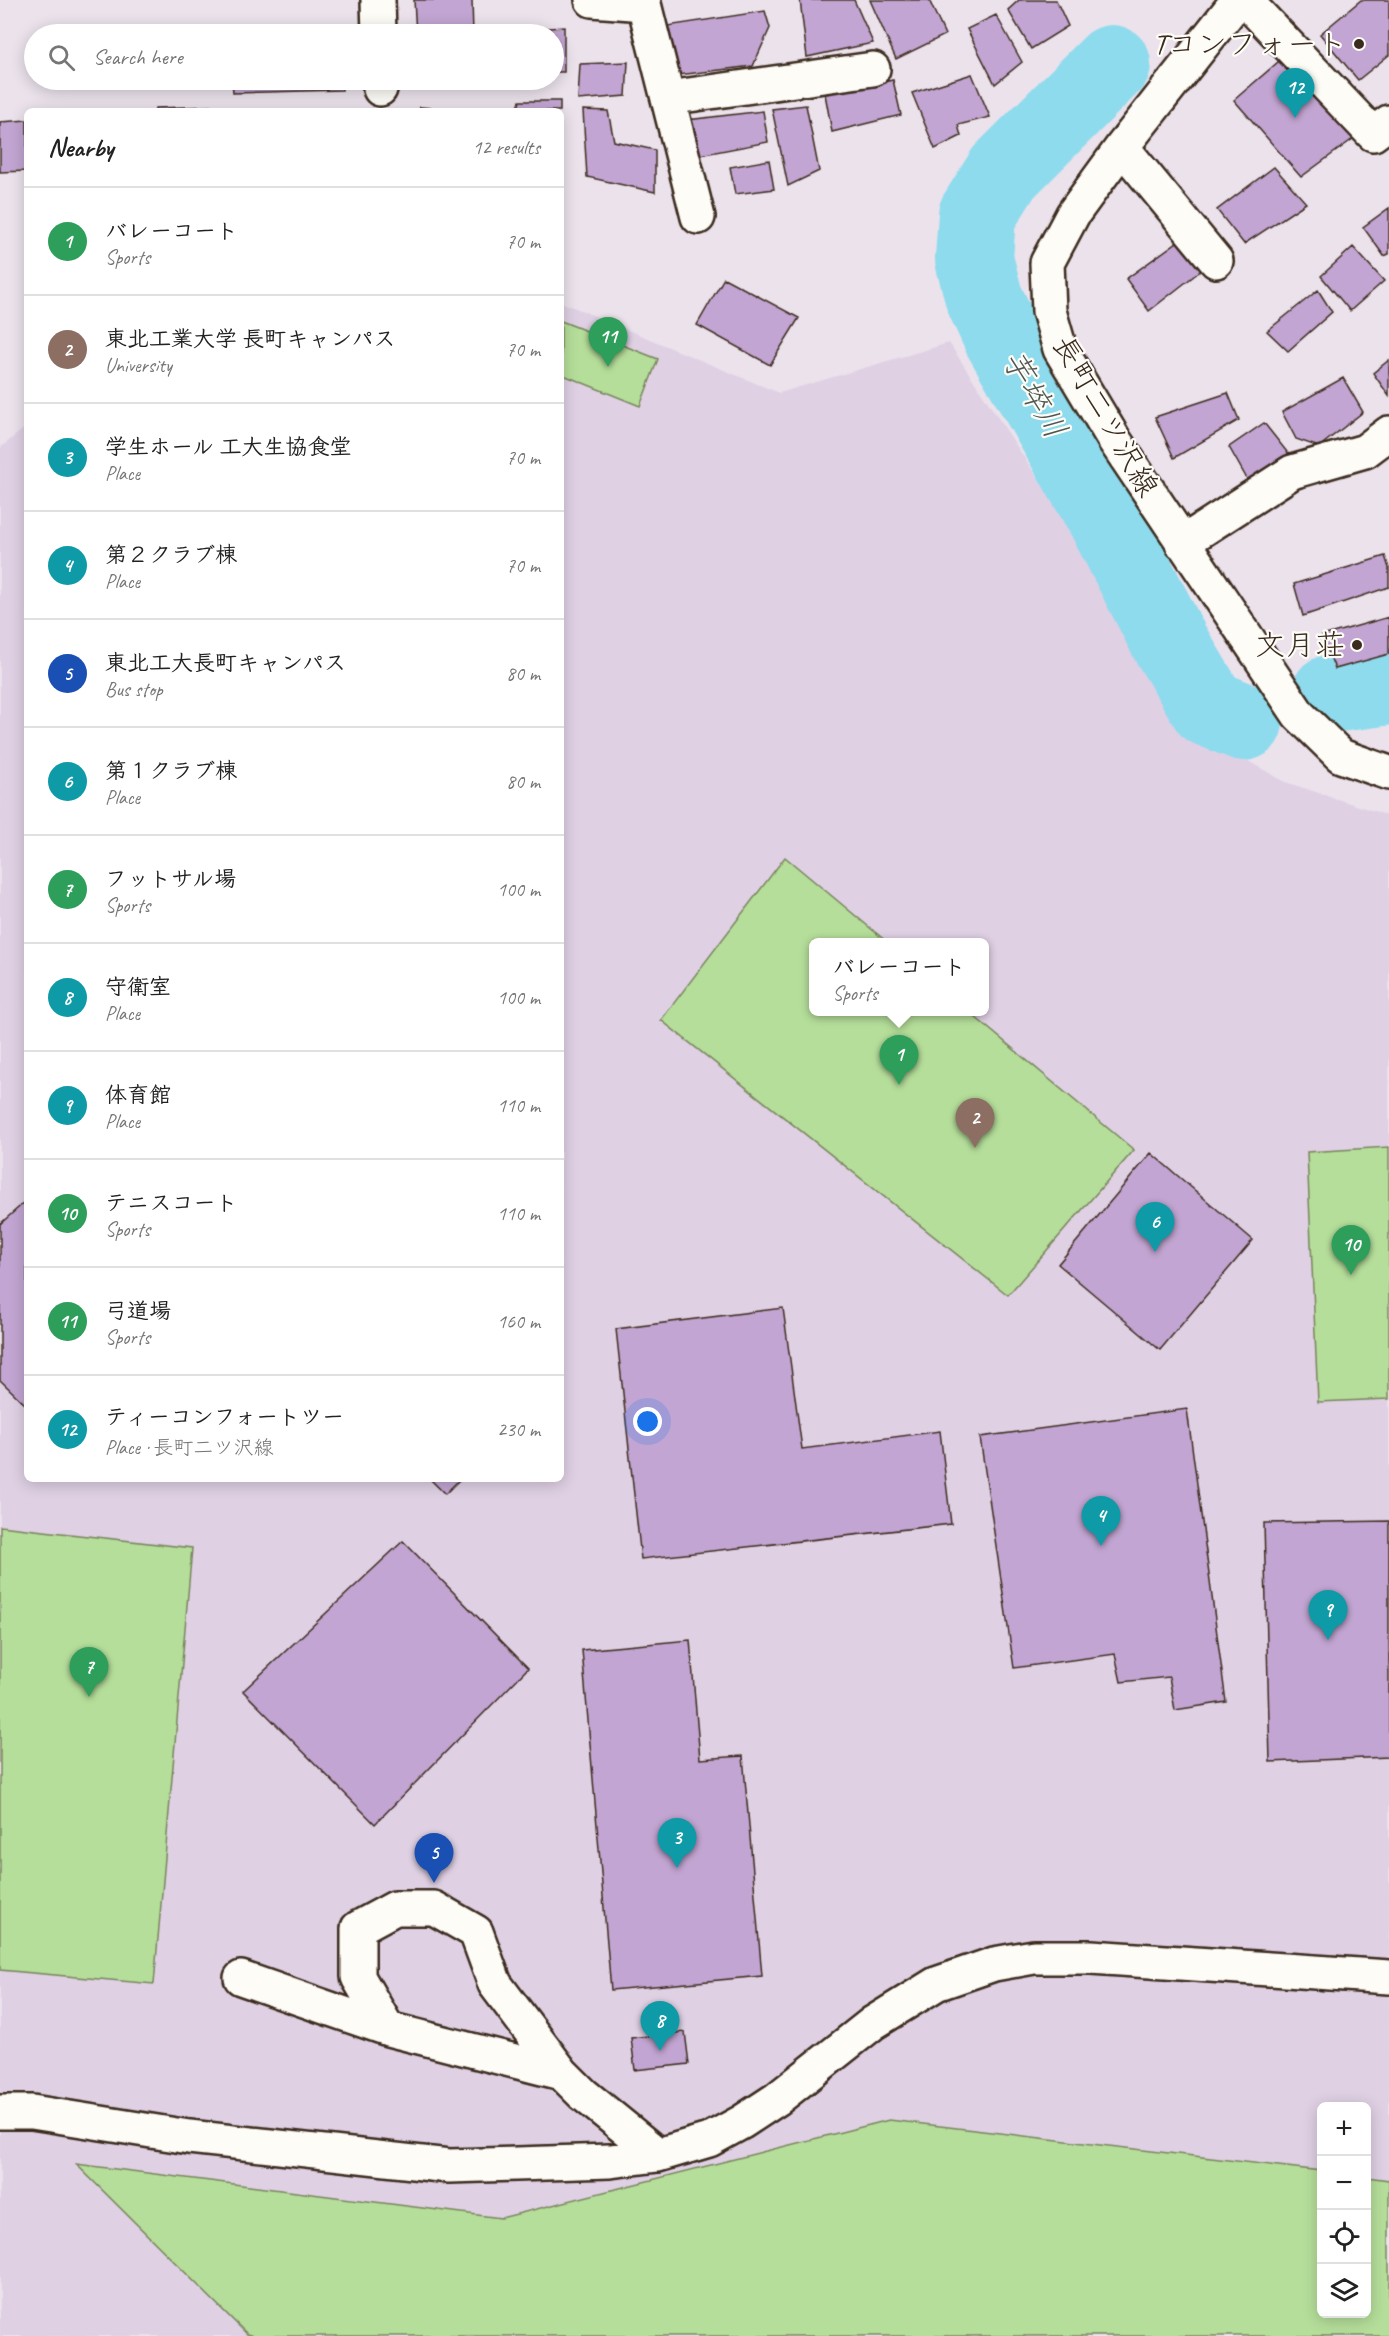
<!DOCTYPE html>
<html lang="en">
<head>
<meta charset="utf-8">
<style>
	:root { --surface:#fff; --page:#f2f2f2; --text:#222; --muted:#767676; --line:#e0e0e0; --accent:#0b8043 }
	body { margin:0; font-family:Caveat,"Klee One",sans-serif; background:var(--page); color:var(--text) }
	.controls { position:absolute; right:18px; bottom:18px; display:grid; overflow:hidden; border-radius:9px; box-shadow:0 3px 15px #0003 }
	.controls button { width:54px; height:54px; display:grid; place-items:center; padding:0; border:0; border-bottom:2px solid var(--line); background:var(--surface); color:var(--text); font:30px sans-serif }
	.you { position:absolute; left:648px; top:1422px; width:21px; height:21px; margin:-15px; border:4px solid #fff; border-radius:50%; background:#1a73e8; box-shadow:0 0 0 9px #1a73e833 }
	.badge { display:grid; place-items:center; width:39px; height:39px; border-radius:50%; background:var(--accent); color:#fff; font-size:20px; font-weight:700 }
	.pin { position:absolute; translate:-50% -50px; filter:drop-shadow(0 2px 3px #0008) }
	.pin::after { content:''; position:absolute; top:32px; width:21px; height:18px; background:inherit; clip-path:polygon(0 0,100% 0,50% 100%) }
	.popup { position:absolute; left:809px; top:938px; width:180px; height:78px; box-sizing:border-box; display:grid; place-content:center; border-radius:9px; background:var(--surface); filter:drop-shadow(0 2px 4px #0005); font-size:20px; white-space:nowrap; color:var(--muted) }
	.popup b { font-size:22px; color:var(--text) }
	.popup::after { content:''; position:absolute; left:50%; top:100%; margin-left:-12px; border:12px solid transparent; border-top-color:var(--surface) }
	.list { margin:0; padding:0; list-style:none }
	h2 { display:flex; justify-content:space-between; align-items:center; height:78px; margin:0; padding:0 24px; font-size:26px }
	h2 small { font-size:20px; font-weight:400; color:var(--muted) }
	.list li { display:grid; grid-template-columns:39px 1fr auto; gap:18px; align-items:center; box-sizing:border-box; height:108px; padding:0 24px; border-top:2px solid var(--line) }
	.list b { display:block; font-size:22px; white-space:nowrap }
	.list p { margin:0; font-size:20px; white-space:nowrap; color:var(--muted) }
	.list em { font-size:20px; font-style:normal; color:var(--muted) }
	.icon { flex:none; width:33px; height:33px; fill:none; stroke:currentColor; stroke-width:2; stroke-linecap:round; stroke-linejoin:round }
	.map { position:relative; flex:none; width:1389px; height:2336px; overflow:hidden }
	.search { position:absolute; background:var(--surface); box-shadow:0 3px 15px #0003; left:24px; top:24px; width:540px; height:66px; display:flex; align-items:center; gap:15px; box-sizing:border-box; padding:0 21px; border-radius:33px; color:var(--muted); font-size:22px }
	.panel { position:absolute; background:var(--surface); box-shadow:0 3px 15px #0003; left:24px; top:108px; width:540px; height:1374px; border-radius:9px }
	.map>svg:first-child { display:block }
</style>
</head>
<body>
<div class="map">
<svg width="1389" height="2336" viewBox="0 0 1389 2336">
	<rect width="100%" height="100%" fill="#ebe2ec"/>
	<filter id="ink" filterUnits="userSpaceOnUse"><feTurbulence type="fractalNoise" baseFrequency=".0167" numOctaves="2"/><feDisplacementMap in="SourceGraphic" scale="12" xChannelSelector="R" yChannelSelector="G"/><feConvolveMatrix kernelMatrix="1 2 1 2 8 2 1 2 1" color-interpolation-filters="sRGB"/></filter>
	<g filter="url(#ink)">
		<path fill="#dfd0e4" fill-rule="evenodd" d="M561,302L779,393L949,343L1209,739L1285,782L1389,816V2336H0V448L27,426V1479H561ZM814,942H984V1012H814ZM1322,2106H1366V2314H1322Z"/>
		<path fill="#b5de9a" stroke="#78845c" stroke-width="1.5" d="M561,321L658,359L640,406L561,374Z
			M785,857L887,942H814V1012H969L1134,1150L1008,1295L661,1020Z
			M1389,1147V1399L1318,1402L1307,1152Z
			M0,1526L192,1548L154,1984L0,1970Z
			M889,2120L1321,2171L1322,2314H1366L1367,2177L1389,2180V2336H253L247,2334L76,2164L501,2218Z"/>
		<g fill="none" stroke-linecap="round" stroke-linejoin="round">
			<path stroke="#8edbed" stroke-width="78" d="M1112,64L1004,172L977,215L974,259L984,298L1001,335L1105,516L1170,643L1209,708L1244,722
				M1330,694L1389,686"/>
		</g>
		<path fill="#c2a5d2" stroke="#3b2a1e" stroke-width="1.5" d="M414,0H472L473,34H416Z
			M800,0H854L873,43L807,57Z
			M870,0H929L945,35L896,59Z
			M1056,0L1068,26L1031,49L1008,10L1019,0Z
			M1361,0H1389V55L1358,80L1320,34Z
			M765,11L770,28L753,66L678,75L667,26Z
			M996,15L1022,62L995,84L967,29Z
			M564,27V72H554V34H517V30Z
			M1285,56L1357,136L1301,177L1234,100Z
			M628,62L626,96L578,100L580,64Z
			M972,74L990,117L958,125L961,136L935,149L912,93Z
			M232,80H341L342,90L233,93Z
			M893,80L901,115L832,132L825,94Z
			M520,101H560V111H517Z
			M806,105L819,171L788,186L772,109Z
			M218,106V111H155V108Z
			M420,107L469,111H419Z
			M583,110L608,111L614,141L655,150V192L587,177Z
			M763,111L768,142L695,156L687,120Z
			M27,120V171L0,172V122Z
			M769,160L774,189L735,194L730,167Z
			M1274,167L1306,203L1244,244L1217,210Z
			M1389,208V254L1384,256L1363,227Z
			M1184,237L1208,265L1149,311L1126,279Z
			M1353,247L1384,281L1350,311L1321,276Z
			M724,278L799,318L770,365L697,325Z
			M1318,290L1332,312L1288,351L1267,331Z
			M1389,360V396L1373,373Z
			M1343,378L1363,412L1319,447L1296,439L1282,412Z
			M1228,393L1239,420L1174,458L1155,417Z
			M1264,423L1291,457L1251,486L1229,447Z
			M1385,556L1389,568V587L1303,616L1294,584Z
			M1389,617V654L1335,669L1322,636Z
			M1151,1153L1253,1240L1160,1350L1058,1264Z
			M26,1201L27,1202V1406L0,1380V1224Z
			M783,1308L802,1449L940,1431L951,1524L641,1559L616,1329Z
			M1187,1409L1226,1702L1175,1710L1169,1677L1121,1682L1115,1654L1014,1668L980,1437Z
			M430,1479H460L445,1494Z
			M1389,1521V1757L1270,1762L1264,1523Z
			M403,1541L528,1668L375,1824L243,1691Z
			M690,1640L700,1759L743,1756L762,1976L611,1990L582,1650Z
			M685,2032L689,2064L635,2070L631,2038Z"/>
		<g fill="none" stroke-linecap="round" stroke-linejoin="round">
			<g stroke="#3b2a1e" stroke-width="38">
				<path id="minor" d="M378,0L379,34
					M592,0L644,4L698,217
					M1238,0L1122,147L1073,214L1047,263L1049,311L1060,349L1115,441L1299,715L1341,756L1389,773
					M1245,0L1373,134L1389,122
					M380,80V89
					M668,98L873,69
					M1122,147L1216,261
					M1182,543L1292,472L1365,451L1389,433
					M241,1978L388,2029L562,2073
					M388,2029L358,1977V1928L395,1908H434L476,1932L495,1984L562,2073L583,2094L658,2155
					M0,2112H32L189,2137L449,2166L610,2161L658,2155L709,2140L742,2122L777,2099L873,2023L936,1984L994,1964L1034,1957H1091L1389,1977"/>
			</g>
			<use href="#minor" stroke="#fdfcf7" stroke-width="33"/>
		</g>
	</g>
	<g fill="#3b2a1e" stroke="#fdfcf7" stroke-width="2">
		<circle cx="1359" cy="44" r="6"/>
		<circle cx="1357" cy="645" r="6"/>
	</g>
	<g text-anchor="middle" stroke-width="4.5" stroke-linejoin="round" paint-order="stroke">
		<g font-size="30" fill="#3b2a1e" stroke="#fdfcf7" text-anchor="end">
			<text x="1347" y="54">Tコンフォート</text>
			<text x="1345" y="655">文月荘</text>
		</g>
		<g font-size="30" fill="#3b2a1e" stroke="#fdfcf7">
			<text transform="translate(1106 416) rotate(60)" y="10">長町二ツ沢線</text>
		</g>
		<g font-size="32" font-style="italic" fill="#505652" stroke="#fdfcf7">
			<text transform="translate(1035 394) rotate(60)" y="11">芋埣川</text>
		</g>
	</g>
</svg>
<div class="controls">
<button>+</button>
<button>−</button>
<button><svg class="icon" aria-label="locate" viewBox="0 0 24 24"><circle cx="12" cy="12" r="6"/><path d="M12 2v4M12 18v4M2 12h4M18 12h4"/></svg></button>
<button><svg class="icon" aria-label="layers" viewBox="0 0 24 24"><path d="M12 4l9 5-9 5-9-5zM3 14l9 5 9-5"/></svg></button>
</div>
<div class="you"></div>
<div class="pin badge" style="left:899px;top:1085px;background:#2e9e5b">1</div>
<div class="popup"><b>バレーコート</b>Sports</div>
<div class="pin badge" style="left:975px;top:1148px;background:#8d6e63">2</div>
<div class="pin badge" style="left:677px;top:1868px;background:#0f9aa8">3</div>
<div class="pin badge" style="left:1101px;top:1546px;background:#0f9aa8">4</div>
<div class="pin badge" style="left:434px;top:1883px;background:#1a4fb4">5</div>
<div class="pin badge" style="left:1155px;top:1252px;background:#0f9aa8">6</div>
<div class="pin badge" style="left:89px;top:1697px;background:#2e9e5b">7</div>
<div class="pin badge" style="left:660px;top:2051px;background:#0f9aa8">8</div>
<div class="pin badge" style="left:1328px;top:1640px;background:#0f9aa8">9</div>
<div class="pin badge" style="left:1351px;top:1275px;background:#2e9e5b">10</div>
<div class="pin badge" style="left:608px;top:367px;background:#2e9e5b">11</div>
<div class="pin badge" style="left:1295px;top:118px;background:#0f9aa8">12</div>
<div class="search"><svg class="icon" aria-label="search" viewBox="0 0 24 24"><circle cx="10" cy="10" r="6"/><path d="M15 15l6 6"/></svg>Search here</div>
<section class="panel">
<h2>Nearby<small>12 results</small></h2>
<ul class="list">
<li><span class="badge" style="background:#2e9e5b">1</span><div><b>バレーコート</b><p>Sports</p></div><em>70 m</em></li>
<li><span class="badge" style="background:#8d6e63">2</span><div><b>東北工業大学 長町キャンパス</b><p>University</p></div><em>70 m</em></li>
<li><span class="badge" style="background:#0f9aa8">3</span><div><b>学生ホール 工大生協食堂</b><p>Place</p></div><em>70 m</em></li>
<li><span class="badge" style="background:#0f9aa8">4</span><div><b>第２クラブ棟</b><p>Place</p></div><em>70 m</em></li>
<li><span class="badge" style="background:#1a4fb4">5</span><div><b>東北工大長町キャンパス</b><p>Bus stop</p></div><em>80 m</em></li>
<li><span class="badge" style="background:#0f9aa8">6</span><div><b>第１クラブ棟</b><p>Place</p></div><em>80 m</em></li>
<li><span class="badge" style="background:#2e9e5b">7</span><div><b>フットサル場</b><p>Sports</p></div><em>100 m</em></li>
<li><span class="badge" style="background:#0f9aa8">8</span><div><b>守衛室</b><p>Place</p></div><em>100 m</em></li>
<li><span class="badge" style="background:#0f9aa8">9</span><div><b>体育館</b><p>Place</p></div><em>110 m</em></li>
<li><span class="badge" style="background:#2e9e5b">10</span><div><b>テニスコート</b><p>Sports</p></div><em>110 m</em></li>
<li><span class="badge" style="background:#2e9e5b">11</span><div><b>弓道場</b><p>Sports</p></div><em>160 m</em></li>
<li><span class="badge" style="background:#0f9aa8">12</span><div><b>ティーコンフォートツー</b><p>Place · 長町二ツ沢線</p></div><em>230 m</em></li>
</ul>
</section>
</div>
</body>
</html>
